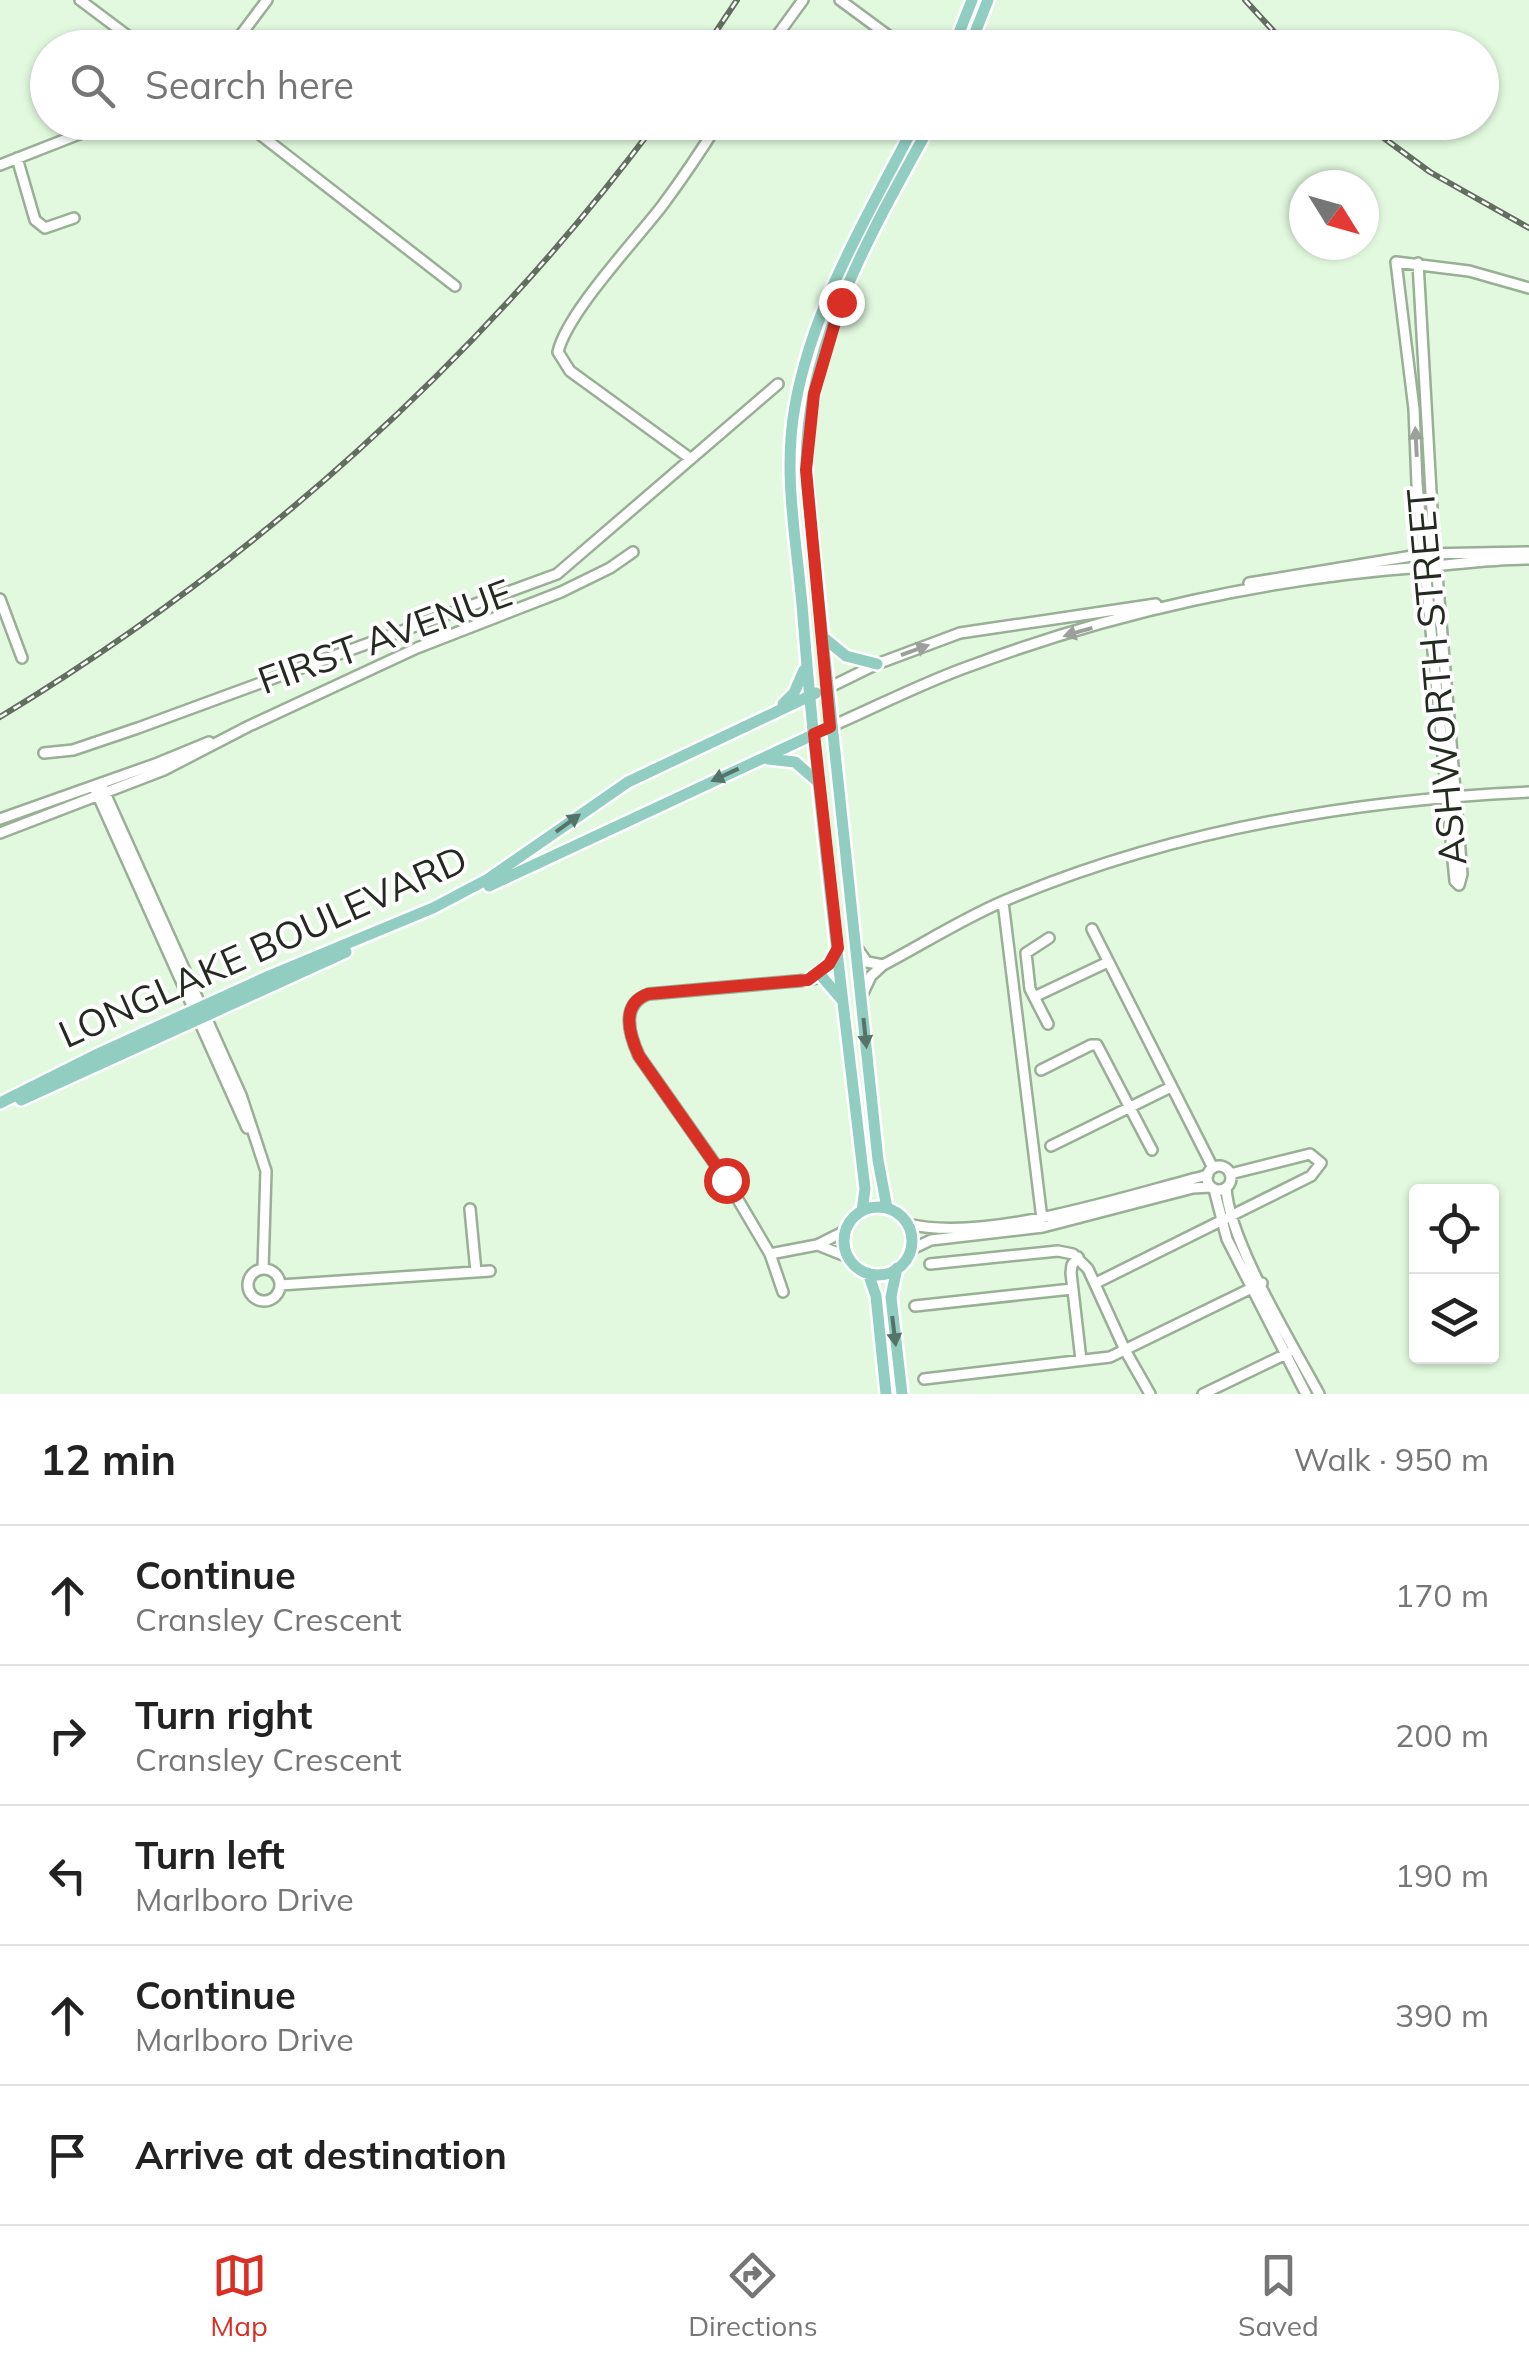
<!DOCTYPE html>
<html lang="en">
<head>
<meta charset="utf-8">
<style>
	:root { --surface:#fff; --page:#f6f6f6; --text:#222; --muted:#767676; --line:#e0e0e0; --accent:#d93025 }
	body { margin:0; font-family:Mulish,sans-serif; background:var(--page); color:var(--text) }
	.controls { position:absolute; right:30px; bottom:30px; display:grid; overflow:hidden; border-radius:10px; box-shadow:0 2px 8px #0004 }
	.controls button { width:90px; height:90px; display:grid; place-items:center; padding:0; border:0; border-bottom:2px solid var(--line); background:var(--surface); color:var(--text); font:50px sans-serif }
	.compass { position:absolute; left:1289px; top:170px; width:90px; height:90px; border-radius:50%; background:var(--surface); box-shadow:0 2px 8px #0004; rotate:127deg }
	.stop { position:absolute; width:30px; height:30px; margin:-22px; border:8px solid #d93025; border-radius:50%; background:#fff }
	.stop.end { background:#d93025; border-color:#fff; box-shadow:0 2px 10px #0008 }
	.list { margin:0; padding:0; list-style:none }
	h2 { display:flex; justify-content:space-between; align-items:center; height:130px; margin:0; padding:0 40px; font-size:42px }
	h2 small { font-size:32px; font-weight:400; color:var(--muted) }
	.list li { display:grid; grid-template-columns:65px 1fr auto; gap:30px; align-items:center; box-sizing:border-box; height:140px; padding:0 40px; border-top:2px solid var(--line) }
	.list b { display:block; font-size:38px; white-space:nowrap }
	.list p { margin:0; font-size:32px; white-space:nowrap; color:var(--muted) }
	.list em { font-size:32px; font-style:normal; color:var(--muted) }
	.icon { flex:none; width:55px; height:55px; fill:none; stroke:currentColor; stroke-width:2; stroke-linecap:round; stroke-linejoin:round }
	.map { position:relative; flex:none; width:1529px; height:1394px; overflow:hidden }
	.search { position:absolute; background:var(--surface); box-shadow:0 2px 8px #0004; left:30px; right:30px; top:30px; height:110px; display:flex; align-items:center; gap:25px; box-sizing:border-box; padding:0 35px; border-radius:55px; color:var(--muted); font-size:38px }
	.sheet { height:830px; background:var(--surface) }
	nav { display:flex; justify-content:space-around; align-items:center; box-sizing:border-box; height:140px; border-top:2px solid var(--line); background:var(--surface); font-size:28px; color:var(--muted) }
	nav a { display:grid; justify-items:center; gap:5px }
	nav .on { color:var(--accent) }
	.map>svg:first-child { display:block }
</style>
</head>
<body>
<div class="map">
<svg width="1529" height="1394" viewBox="0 0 1529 1394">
	<rect width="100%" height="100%" fill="#e2f9df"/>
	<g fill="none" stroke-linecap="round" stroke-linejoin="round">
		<g stroke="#99af96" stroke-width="14">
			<path id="minor" d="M80,0L144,48
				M840,0L905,48
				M231,48L267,0
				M768,48L803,0
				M244,122L455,286
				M17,158L35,220L45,228L74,218
				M0,165L110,122
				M1418,263L1433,527L1462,874L1459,885
				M691,459L570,371L558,352C567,313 635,241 662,206C682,179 701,151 719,122
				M1249,583L1424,554L1529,552
				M0,599L22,658
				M826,689L877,664L960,633L1156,604
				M830,727C876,707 922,683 970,666C1114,612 1270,578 1423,567C1458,564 1493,559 1529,559
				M44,753L73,750L138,728L557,574L778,384
				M101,784L241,1095L266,1171L263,1269
				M94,787L247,1128
				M0,819L158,763L209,742
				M0,833L164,770L249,726L417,648L561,592L610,568L633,552
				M1459,885L1455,881L1417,484L1414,409L1396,262L1469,271L1529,288
				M1003,902L1043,1227
				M1092,929L1213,1168
				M857,948L867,962L883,965
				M862,995L871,976L883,965C923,944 962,919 1004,901C1169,831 1351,800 1529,792
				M1034,997L1108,962
				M1048,1024L1030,989L1026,953L1049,938
				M1041,1070L1091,1045H1097L1152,1150
				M1051,1146L1171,1087
				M1207 1178a12 12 0 1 1 24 0a12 12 0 1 1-24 0Z
				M1226,1188C1229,1241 1292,1344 1319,1394
				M1214,1189L1227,1239L1306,1394
				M470,1209L476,1272
				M907,1224C990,1243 1124,1196 1208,1175
				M818,1245L848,1257
				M910,1250L931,1240L1043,1227L1193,1188L1210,1187
				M770,1254L817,1245L845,1231
				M1078,1257L1072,1265L1071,1273L1081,1360
				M930,1264L1058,1251L1073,1254L1088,1269L1125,1350L1150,1394
				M248 1285a16 16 0 1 1 32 0a16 16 0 1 1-32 0Z
				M1096,1283L1311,1176L1321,1163L1310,1154L1230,1174
				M280,1285L490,1271
				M783,1292L770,1254L727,1181L639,1056C629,1034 620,1004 649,994L808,980L840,973
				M915,1306L1072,1289
				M924,1379L1110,1357L1262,1283
				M1203,1394L1288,1353"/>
		</g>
		<g stroke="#fff" stroke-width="16">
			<path id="major" d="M953,48L972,0
				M969,48L988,0
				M823,637L846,656L877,664
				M783,704L794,693L804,670
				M768,759L795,762L817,781
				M489,886L817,733
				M823,978L842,1000
				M808,980L829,965L836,951
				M21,1100L346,952
				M0,1103L100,1053L269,976L433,908L488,879L628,782L816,693
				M844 1241a34 34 0 1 1 68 0a34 34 0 1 1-68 0Z
				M887,1208L878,1160L807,487C797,356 871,233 932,122
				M862,1211L865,1189C843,999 818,808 803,617C798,547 782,477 795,406C813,304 869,214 916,122
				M897,1268L891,1297L902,1394
				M868,1273L876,1296L886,1394"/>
		</g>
		<use href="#minor" stroke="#fff" stroke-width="9"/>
		<use href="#major" stroke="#91cdc0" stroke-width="11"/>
		<g stroke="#626e5f" stroke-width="6">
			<path id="rail" d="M1245,0L1289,48
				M705,48L737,0
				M1362,122L1430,172L1529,228
				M0,717C254,563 479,361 657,122"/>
		</g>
		<use href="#rail" stroke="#fff" stroke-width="2.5" stroke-dasharray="8" stroke-linecap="butt"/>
	</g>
	<defs><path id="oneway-solid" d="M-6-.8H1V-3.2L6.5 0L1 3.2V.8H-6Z" transform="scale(2.5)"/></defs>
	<g fill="#9ca09b">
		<use href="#oneway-solid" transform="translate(1416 442) rotate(-93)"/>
		<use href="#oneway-solid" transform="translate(1078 632) rotate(164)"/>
		<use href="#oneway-solid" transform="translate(915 650) rotate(-20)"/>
	</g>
	<g fill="#547469">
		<use href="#oneway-solid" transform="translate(725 775) rotate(155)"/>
		<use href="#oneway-solid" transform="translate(568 823) rotate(-36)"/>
		<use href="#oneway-solid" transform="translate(865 1033) rotate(84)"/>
		<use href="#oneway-solid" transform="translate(894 1331) rotate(83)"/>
	</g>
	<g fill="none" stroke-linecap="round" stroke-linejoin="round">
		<path stroke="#d93025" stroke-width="12" d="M726,1180L639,1056C629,1034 620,1004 648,994L808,980L829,964L838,948L814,734L830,727L806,470L814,394L841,302"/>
	</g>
	<g text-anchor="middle" stroke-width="8" stroke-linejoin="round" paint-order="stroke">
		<g font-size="38" fill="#232b21" stroke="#fff">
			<text transform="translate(385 637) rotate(-20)" y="13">FIRST AVENUE</text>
			<text transform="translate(1437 677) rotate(-95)" y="13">ASHWORTH STREET</text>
			<text transform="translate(263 947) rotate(-24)" y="13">LONGLAKE BOULEVARD</text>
		</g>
	</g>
</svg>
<div class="controls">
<button><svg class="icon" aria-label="locate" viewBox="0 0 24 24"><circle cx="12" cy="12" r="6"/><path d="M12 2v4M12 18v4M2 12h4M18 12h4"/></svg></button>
<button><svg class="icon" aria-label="layers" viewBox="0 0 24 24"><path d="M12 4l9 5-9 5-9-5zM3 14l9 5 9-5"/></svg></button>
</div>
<svg class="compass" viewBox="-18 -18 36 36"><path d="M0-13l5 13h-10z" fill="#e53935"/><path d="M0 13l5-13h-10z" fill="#767676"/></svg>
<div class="stop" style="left:726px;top:1180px"></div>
<div class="stop end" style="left:841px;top:302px"></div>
<div class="search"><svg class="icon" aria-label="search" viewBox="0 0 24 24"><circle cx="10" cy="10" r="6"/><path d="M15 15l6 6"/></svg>Search here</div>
</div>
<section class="sheet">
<h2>12 min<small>Walk · 950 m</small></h2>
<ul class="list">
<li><svg class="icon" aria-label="ahead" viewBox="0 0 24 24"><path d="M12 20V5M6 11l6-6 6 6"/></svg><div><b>Continue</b><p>Cransley Crescent</p></div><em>170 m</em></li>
<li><svg class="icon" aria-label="right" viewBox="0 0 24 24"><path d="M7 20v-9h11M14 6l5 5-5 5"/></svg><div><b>Turn right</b><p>Cransley Crescent</p></div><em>200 m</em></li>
<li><svg class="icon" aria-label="left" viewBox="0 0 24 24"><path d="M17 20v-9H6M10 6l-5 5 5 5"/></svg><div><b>Turn left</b><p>Marlboro Drive</p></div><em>190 m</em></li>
<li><svg class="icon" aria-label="ahead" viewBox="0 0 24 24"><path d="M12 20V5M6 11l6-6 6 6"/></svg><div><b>Continue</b><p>Marlboro Drive</p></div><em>390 m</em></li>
<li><svg class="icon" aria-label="arrive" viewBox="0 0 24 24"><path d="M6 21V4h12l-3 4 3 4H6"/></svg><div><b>Arrive at destination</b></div></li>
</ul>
</section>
<nav>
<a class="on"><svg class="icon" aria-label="map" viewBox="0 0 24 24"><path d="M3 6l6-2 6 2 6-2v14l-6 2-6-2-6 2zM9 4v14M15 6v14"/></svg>Map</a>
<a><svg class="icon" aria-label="directions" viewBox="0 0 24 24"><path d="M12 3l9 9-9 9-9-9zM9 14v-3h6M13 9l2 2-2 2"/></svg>Directions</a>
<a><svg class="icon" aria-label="saved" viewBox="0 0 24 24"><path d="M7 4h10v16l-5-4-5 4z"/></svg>Saved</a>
</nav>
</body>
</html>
